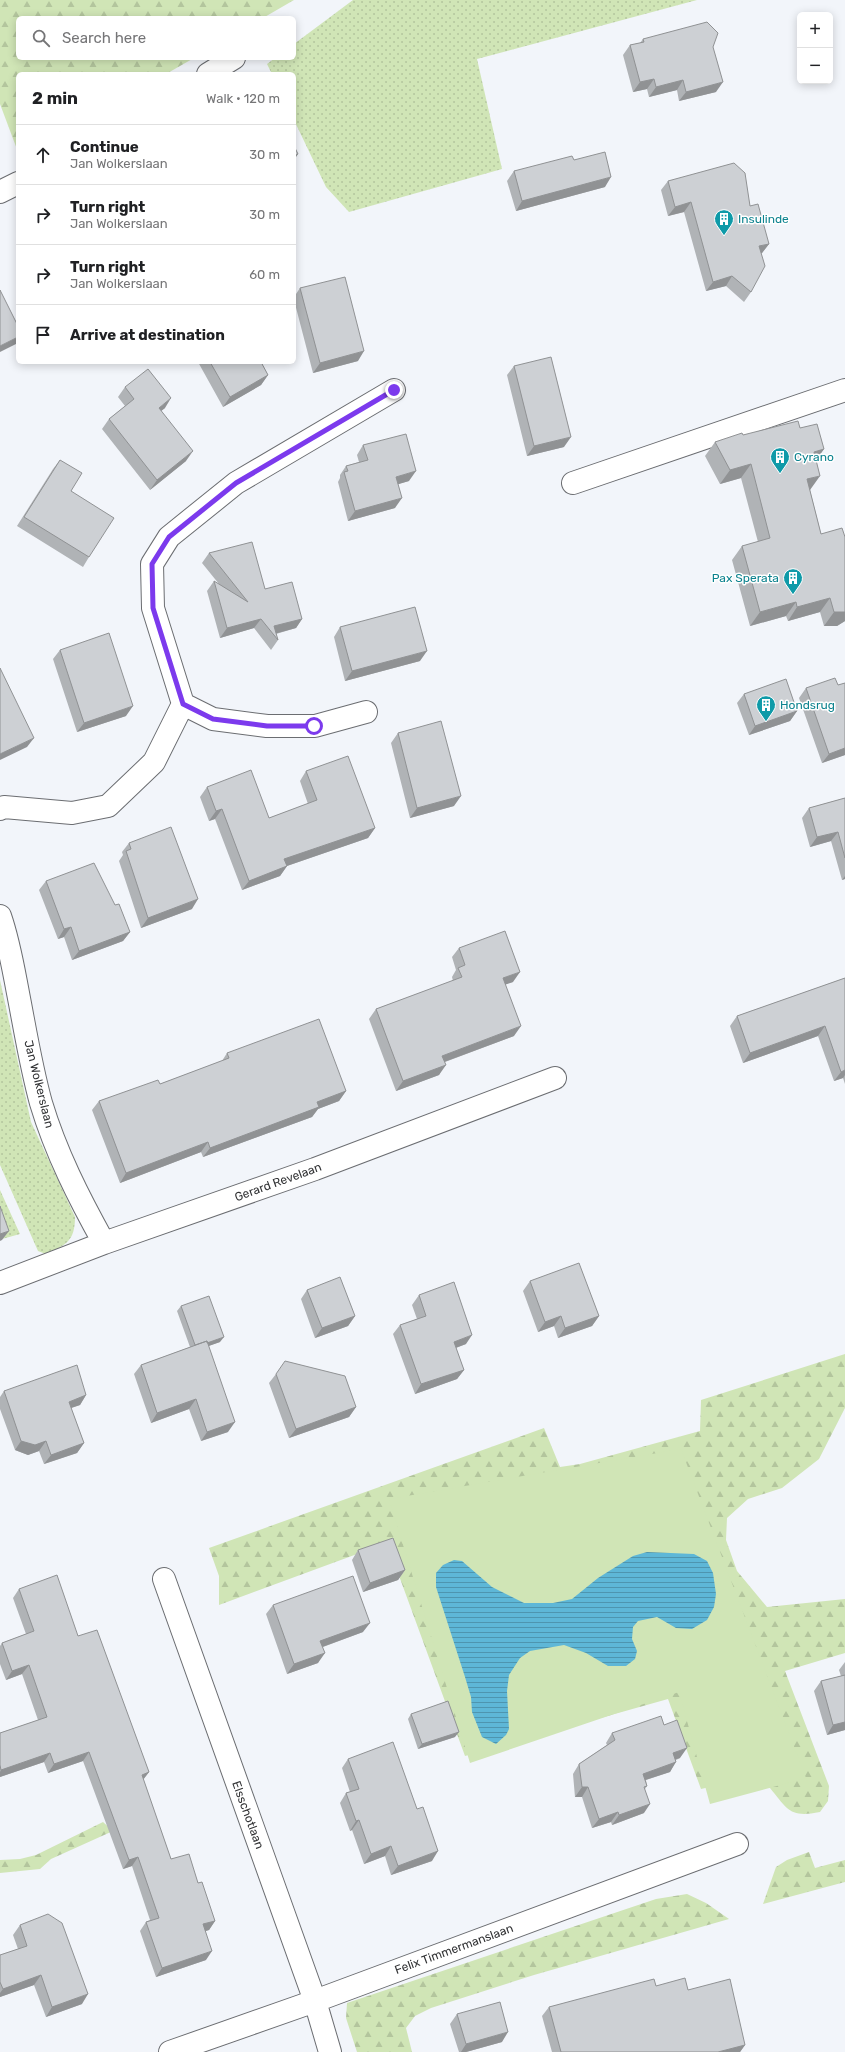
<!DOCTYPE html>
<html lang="en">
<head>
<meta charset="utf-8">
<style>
	:root { --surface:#fff; --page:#f6f6f6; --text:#202124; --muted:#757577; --line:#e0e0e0 }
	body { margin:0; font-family:Rubik,sans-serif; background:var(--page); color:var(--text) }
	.controls { position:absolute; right:12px; top:12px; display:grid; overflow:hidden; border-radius:6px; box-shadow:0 2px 10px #0003 }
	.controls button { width:36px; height:36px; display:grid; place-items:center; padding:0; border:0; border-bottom:1px solid var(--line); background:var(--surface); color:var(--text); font:20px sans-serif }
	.stop { position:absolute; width:12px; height:12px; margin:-9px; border:3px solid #7c3aed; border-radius:50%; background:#fff }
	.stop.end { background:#7c3aed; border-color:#fff; box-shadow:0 1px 4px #0008 }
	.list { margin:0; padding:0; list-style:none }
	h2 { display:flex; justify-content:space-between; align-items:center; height:52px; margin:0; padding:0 16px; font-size:17px }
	h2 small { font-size:13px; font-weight:400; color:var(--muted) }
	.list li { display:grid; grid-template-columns:26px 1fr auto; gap:12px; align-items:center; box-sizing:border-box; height:60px; padding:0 16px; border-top:1px solid var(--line) }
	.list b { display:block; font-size:15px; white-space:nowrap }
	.list p { margin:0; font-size:13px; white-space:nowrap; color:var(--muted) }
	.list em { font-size:13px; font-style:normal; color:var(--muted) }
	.icon { flex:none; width:22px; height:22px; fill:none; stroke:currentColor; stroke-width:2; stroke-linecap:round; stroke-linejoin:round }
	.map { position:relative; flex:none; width:845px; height:2052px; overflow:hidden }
	.search { position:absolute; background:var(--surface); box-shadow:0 2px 10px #0003; left:16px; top:16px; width:280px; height:44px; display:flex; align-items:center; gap:10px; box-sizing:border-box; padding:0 14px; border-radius:6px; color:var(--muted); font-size:15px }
	.panel { position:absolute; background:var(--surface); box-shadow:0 2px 10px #0003; left:16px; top:72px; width:280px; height:292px; border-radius:6px }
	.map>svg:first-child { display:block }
</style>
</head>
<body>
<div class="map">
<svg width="845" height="2052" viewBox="0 0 845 2052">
	<defs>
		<pattern id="grass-dots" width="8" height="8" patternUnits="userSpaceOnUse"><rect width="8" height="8" fill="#d0e5b6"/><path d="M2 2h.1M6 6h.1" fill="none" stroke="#b3c59d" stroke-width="1.8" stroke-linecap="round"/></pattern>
		<pattern id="forest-firs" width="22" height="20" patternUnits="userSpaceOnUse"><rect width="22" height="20" fill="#d0e5b6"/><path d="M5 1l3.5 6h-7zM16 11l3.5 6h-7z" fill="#b3c59d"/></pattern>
		<pattern id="water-rules" width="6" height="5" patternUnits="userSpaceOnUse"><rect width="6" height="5" fill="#5eb7d7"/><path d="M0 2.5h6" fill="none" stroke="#4e95af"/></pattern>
	</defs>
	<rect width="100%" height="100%" fill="#f2f5fa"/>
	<path fill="url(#grass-dots)" d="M353,0H697L477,59L502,169L349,212L326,187L294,120V74H272L267,64L275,58H294V44Z
		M0,980L31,1122L75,1217C75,1241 66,1245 46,1254L38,1251L0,1165Z
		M0,1190L20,1234L2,1239L0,1232Z"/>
	<path fill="url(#forest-firs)" d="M0,0H294L263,18H18V58H194L166,74H18V152L0,104Z
		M845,1354V1408L819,1459L782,1488L748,1499L727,1518L726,1540L737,1571L767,1607L845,1599V1653L785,1671L829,1786L828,1801L820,1812C790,1818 788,1810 770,1788L731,1782L701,1789L668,1699L465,1756L387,1543L219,1605V1576L209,1548L544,1428L560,1467L580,1464L700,1431L701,1400Z
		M103,1822L113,1831L51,1859L40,1869L0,1873V1860L20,1859L36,1855Z
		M809,1852L815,1868L845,1860V1882L763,1904L776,1867L787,1860Z
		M687,1894L706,1903L729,1919L534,1975L431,2008L415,2016L406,2028L412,2052H357L346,2018L347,2003L656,1899Z"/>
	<path fill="#d0e5b6" d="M681,1449L806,1778L710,1804L679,1692L470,1763L389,1499Z"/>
	<path fill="url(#water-rules)" d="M647,1552L694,1554L707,1561L713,1573L716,1594L714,1607L707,1620L692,1629L676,1628L657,1617L638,1621L633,1627L632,1639L637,1651L635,1659L626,1666H608L586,1653L564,1645L530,1651L520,1658L509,1675L507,1691L509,1729L506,1735L496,1744L482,1737L472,1712L471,1697L465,1677L436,1587V1573L443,1565L454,1560L462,1561L492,1587L524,1603H553L572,1599L598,1578L633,1556Z"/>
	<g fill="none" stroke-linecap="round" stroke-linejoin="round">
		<g stroke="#6b6d71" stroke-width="24">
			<path id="minor" d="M208,74L234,58
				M0,192L18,183
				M573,483L845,390
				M183,704L213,719L267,726H315L366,712
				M0,809L4,807L72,813L108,806L154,762L183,704L153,608L152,564L169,537L236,483L394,390
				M0,916C9,942 13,967 18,993C25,1029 31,1067 41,1103C56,1153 79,1198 104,1243
				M0,1283L104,1243L315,1169L555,1078
				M164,1579L315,2001L330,2052
				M170,2052L315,2001L737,1844"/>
		</g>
		<use href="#minor" stroke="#fff" stroke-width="22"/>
	</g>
	<path fill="#b0b3b6" d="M643,39L713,47L716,92L679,101L677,90L649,97L647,89L633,92L623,55L630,45L640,43Z
		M574,160L605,187L516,211L507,181L514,171Z
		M668,181L750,206L769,244L762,253L761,254L751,292L744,302L726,286L706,291L684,212L668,216L661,190Z
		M300,288L358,361L313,373L294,300V297Z
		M198,362H261L268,375L261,385L223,407Z
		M514,366L564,447L527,456L507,375Z
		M125,387L165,408L161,411L186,461L150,490L102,429L109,419L125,406L118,397Z
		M800,428L824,449L816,460L810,490L821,534L845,537V621L837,626H824L820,612L788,621L786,616L750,626L732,560L742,546L758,542L741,478L720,484L705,456L715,442L743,435Z
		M363,445L409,481L398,484L395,508L348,521L338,482L340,478V475L346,466L359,462L357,455Z
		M60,460L71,491L89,557L83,567L17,526L53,469Z
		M209,553L265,589L302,619L296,628L276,634L278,640L271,650L254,628L220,638L207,591L214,581L219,584L202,563Z
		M340,627L420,661L345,681L334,637Z
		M60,650L126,716L77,732L53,659Z
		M845,683V755L822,763L799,698L806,688L838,685Z
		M744,694L797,711L790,721L749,735L737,703Z
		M398,733L454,806L410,818L391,743Z
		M306,771L375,828L368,838L287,866L280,876L242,890L215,819L209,821L200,797L207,787L269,818L308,804L300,781Z
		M845,798V879L842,880L831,841L810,847L802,818L809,808Z
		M129,843L192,909L141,928L119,861L123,855L122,852Z
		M46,881L115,905L130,932L123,941L72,960L64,937L58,939L39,890Z
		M459,948L513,982L505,984L514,1036L445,1062L439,1075L396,1091L369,1019L376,1009L453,981L452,977L456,970L452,957Z
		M845,978V1084L843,1078L834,1081L818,1036L743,1063L730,1026L737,1016Z
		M227,1053L346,1091L339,1101L318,1109L312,1117L203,1157L201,1152L120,1183L92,1110L99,1101L160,1084L222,1061Z
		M530,1281L599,1316L592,1326L558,1338L554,1326L538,1332L523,1291Z
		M307,1290L355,1316L348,1326L315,1338L301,1299Z
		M419,1295L466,1344L456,1348L464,1370L457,1379L415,1394L393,1334L400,1325L417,1319L412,1305Z
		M181,1306L220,1342L208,1346L228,1432L201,1441L189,1409L151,1423L134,1374L141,1365L190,1347L177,1311Z
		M276,1374L356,1407L349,1417L289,1438L269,1383Z
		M4,1391L86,1395L80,1405L71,1408L84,1443L77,1453L44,1464L39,1451L28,1455L15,1450L0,1409V1397Z
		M358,1550L405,1570L398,1580L363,1592L352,1560Z
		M19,1589L78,1636L149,1772L143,1780L171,1859L198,1883L215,1921L209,1930L205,1931L206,1960L156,1977L140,1931L146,1922L150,1920L132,1866L123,1869L83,1761L48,1773L44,1762L0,1777V1733L38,1720L22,1674L6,1680L0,1664V1646L2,1643L26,1634L13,1598Z
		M273,1605L363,1632L323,1647L318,1663L287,1674L266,1614Z
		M845,1662V1730L827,1735L814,1691L821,1681L841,1676L839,1670Z
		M411,1714L455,1737L418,1749L408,1719Z
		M664,1725L680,1758L676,1760L670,1772L646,1780L647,1786L645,1789L644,1813L612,1825L611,1822L592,1828L582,1797H575L573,1774L579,1764L607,1745L606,1743L612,1733Z
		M348,1759L432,1861L391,1875L385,1856L364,1864L352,1830L350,1831L340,1803L346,1793L350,1792L342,1768Z
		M20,1925L82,2004L46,2017L34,1985L0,1997V1955L18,1949L13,1935Z
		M656,1986L688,1990L745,2045L740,2052H552L542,2016L549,2007Z
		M457,2014L502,2042L466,2052H459L450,2024Z"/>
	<path fill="#909294" d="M654,79L647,89L633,92L640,82Z
		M683,80L677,90L649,97L656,87Z
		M723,82L716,92L679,101L686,92Z
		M298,154L294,160V156Z
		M611,177L605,187L516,211L522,201Z
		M691,202L684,212L668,216L675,207Z
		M769,244L762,253L753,256L759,246Z
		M732,276L726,286L706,291L713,282Z
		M18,337V341L16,344L0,352V346Z
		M364,351L358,361L313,373L320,363Z
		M268,375L261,385L223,407L230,397Z
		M171,398L165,408L152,418L159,408Z
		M571,437L564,447L527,456L534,446Z
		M824,449L814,463V452Z
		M193,451L186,461L150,490L157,480Z
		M751,464L741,478L720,484L730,470Z
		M416,471L409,481L389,487L396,477Z
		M820,476L810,490L797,493L807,479Z
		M402,498L395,508L348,521L355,511Z
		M830,598L820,612L788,621L797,607Z
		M796,602L786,616L750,626L760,612Z
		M834,612H845V621L837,626H824Z
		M261,619L254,628L220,638L227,628Z
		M302,619L296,628L274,634V626Z
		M427,651L420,661L345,681L352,671Z
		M133,706L126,716L77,732L84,723Z
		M797,711L790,721L749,735L755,726Z
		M34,738L27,747L0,760V754Z
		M845,748V755L822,763L829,754Z
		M461,796L454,806L410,818L417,808Z
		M222,809L215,819L209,821L216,811Z
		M375,828L368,838L278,869L284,859Z
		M838,832L831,841L810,847L817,837Z
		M287,866L280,876L242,890L249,881Z
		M845,876V879L842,880Z
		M198,899L192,909L141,928L148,918Z
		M71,927L64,937L58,939L64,929Z
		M130,932L123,941L72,960L79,951Z
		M520,972L513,982L496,988L503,978Z
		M521,1026L514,1036L436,1065L442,1056Z
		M825,1026L818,1036L743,1063L750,1053Z
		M446,1065L439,1075L396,1091L403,1081Z
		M845,1070V1075L843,1078L834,1081L841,1072Z
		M346,1091L339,1101L318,1109L312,1117L203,1157L210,1148L317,1102Z
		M208,1142L201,1152L120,1183L126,1173Z
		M9,1231L2,1240L0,1241V1234Z
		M355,1316L348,1326L315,1338L322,1328Z
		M561,1316L554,1326L538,1332L545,1322Z
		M599,1316L592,1326L558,1338L565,1328Z
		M472,1335L466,1344L447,1351L454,1342Z
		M224,1337L220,1342L192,1352L195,1347Z
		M464,1370L457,1379L415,1394L421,1384Z
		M86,1395L80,1405L62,1411L69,1402Z
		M196,1399L189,1409L151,1423L157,1413Z
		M356,1407L349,1417L289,1438L296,1429Z
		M235,1422L228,1432L201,1441L207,1432Z
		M21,1441H46L39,1451L28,1455L15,1450Z
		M84,1443L77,1453L44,1464L51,1455Z
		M405,1570L398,1580L363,1592L370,1583Z
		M370,1623L363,1632L314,1650L320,1641Z
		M325,1653L318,1663L287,1674L294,1664Z
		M29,1665L22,1674L6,1680L12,1671Z
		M845,1722V1730L827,1735L833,1725Z
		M459,1732L455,1737L418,1749L422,1744Z
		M687,1748L680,1758L666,1762L673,1753Z
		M89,1752L83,1761L48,1773L54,1764Z
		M50,1753L44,1762L0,1777V1772L1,1770Z
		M676,1762L670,1772L636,1783L643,1774Z
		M149,1772L142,1781V1775Z
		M582,1787H588L582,1797H575Z
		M650,1804L644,1813L612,1825L619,1815Z
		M618,1812L611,1822L592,1828L599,1819Z
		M359,1820L352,1830L350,1831L356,1821Z
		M391,1846L385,1856L364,1864L371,1854Z
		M438,1851L432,1861L391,1875L398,1866Z
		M138,1857L132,1866L123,1869L129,1860Z
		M215,1921L209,1930L197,1934L203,1924Z
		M212,1951L206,1960L156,1977L162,1968Z
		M41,1975L34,1985L0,1997V1993L3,1989Z
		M88,1994L82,2004L46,2017L52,2007Z
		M508,2032L502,2042L466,2052H461L466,2044Z
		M745,2045L740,2052H718Z"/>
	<path fill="#cdd0d4" stroke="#909294" d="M707,22L718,33L713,47L723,82L686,92L683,80L656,87L654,79L640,82L630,45L644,42L643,39Z
		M294,146L298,154L294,156Z
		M605,152L611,177L522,201L514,171L572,156L574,160Z
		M734,163L745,173L750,206L758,204L769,244L759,246L765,266L751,292L732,276L713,282L691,202L675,207L668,181Z
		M345,277L364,351L320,363L300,288Z
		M0,290L18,326V337L0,346Z
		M551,357L571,437L534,446L514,366Z
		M210,362H261L268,375L230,397Z
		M148,369L171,398L159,408L193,451L157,480L109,419L134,399L125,387Z
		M798,421L800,428L817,424L824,449L814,452L820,476L807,479L821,534L842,528L845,537V612H834L830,598L797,607L796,602L760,612L742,546L770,538L751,464L730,470L715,442L742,433L743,435Z
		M406,434L416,471L396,477L402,498L355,511L344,472L348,471L346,466L368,460L363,445Z
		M60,460L82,473L71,491L114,518L89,557L24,517Z
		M252,542L265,589L292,582L302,619L274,626L278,640L261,619L227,628L214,581L248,602L209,553Z
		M415,607L427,651L352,671L340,627Z
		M109,633L133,706L84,723L60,650Z
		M0,668L34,738L0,754Z
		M835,678L838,685L845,683V748L829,754L806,688Z
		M786,679L797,711L755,726L744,694Z
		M441,721L461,796L417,808L398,733Z
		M348,756L375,828L284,859L287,866L249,881L222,809L216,811L207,787L251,770L269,818L317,800L306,771Z
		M845,798V858L838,832L817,837L809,808Z
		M171,827L198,899L148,918L126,851L131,849L129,843Z
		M94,863L115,905L119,904L130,932L79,951L71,927L64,929L46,881Z
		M505,931L520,972L503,978L521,1026L442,1056L446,1065L403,1081L376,1009L462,977L458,968L465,965L459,948Z
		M845,978V1070L841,1072L825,1026L750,1053L737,1016Z
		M319,1019L346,1091L317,1102L319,1107L210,1148L208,1142L126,1173L99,1101L158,1080L160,1084L229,1058L227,1053Z
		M0,1206L9,1231L0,1234Z
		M579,1263L599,1316L565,1328L561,1316L545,1322L530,1281Z
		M340,1277L355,1316L322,1328L307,1290Z
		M454,1282L472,1335L454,1342L464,1370L421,1384L400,1325L426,1316L419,1295Z
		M209,1296L224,1337L207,1343V1341L195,1345L181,1306Z
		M207,1341L235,1422L207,1432L196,1399L157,1413L141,1365Z
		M285,1361L345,1376L356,1407L296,1429L276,1374Z
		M77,1365L86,1395L69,1402L84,1443L51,1455L46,1441L35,1445L21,1441L4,1391Z
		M393,1538L405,1570L370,1583L358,1550Z
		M57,1575L78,1636L97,1630L149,1772L142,1775L171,1859L189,1854L198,1883L202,1882L215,1921L203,1924L212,1951L162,1968L146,1922L159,1918L138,1857L129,1860L89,1752L54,1764L50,1753L1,1770L0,1765V1733L47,1717L29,1665L12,1671L2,1643L34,1631L19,1589Z
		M353,1576L370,1623L320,1641L325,1653L294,1664L273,1605Z
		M845,1675V1722L833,1725L821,1681Z
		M448,1701L459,1732L422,1744L411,1714Z
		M661,1716L664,1725L677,1720L687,1748L673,1753L676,1762L643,1774L647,1786L644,1787L650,1804L619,1815L618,1812L599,1819L588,1787H582L579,1764L615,1740L612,1733Z
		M393,1742L417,1809L423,1807L438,1851L398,1866L391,1846L371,1854L359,1820L356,1821L346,1793L359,1789L348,1759Z
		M48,1914L62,1923L88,1994L52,2007L41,1975L3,1989L0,1982V1955L27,1946L20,1925Z
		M685,1978L688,1990L730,1979L745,2045L718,2052H561L549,2007L654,1979L656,1986Z
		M500,2002L508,2032L466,2044L457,2014Z"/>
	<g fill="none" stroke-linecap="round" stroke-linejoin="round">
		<path stroke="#7c3aed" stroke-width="5" d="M314,726H267L213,719L183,704L153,608L152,564L169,537L236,483L394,390"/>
	</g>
	<defs>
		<g id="building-pin" transform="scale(1)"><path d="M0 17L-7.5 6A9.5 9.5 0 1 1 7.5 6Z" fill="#0f9aa8" stroke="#fff"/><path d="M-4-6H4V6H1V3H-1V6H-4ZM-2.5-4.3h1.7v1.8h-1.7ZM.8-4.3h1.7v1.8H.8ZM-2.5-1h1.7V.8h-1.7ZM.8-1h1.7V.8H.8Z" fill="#fff"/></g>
	</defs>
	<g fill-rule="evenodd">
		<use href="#building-pin" x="724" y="219"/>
		<use href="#building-pin" x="780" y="457"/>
		<use href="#building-pin" x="793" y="578"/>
		<use href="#building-pin" x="766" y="705"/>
	</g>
	<g text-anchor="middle" stroke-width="3" stroke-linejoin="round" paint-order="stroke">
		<g font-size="12" fill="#0d838f" stroke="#fff" text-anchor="start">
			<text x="738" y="223">Insulinde</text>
			<text x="794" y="461">Cyrano</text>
			<text x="779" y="582" text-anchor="end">Pax Sperata</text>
			<text x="780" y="709">Hondsrug</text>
		</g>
		<g font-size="12" fill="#323335" stroke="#fff">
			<text transform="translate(39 1084) rotate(76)" y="4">Jan Wolkerslaan</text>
			<text transform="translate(278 1182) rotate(-20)" y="4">Gerard Revelaan</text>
			<text transform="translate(248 1815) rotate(70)" y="4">Elsschotlaan</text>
			<text transform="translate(454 1949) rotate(-20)" y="4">Felix Timmermanslaan</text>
		</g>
	</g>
</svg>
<div class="controls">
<button>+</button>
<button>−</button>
</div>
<div class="stop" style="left:314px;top:726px"></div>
<div class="stop end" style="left:394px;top:390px"></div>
<div class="search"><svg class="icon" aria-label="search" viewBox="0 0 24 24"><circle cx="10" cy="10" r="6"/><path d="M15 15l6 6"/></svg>Search here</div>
<section class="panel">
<h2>2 min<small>Walk · 120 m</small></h2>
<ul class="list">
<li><svg class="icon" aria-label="ahead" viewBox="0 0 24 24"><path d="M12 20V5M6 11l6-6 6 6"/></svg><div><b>Continue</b><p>Jan Wolkerslaan</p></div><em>30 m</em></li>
<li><svg class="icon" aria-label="right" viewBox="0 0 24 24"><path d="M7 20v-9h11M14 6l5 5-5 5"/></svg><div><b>Turn right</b><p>Jan Wolkerslaan</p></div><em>30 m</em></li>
<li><svg class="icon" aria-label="right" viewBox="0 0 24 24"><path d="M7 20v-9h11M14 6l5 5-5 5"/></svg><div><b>Turn right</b><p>Jan Wolkerslaan</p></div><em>60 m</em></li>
<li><svg class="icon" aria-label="arrive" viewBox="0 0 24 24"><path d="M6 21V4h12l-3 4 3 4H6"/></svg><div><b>Arrive at destination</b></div></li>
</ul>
</section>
</div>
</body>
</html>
